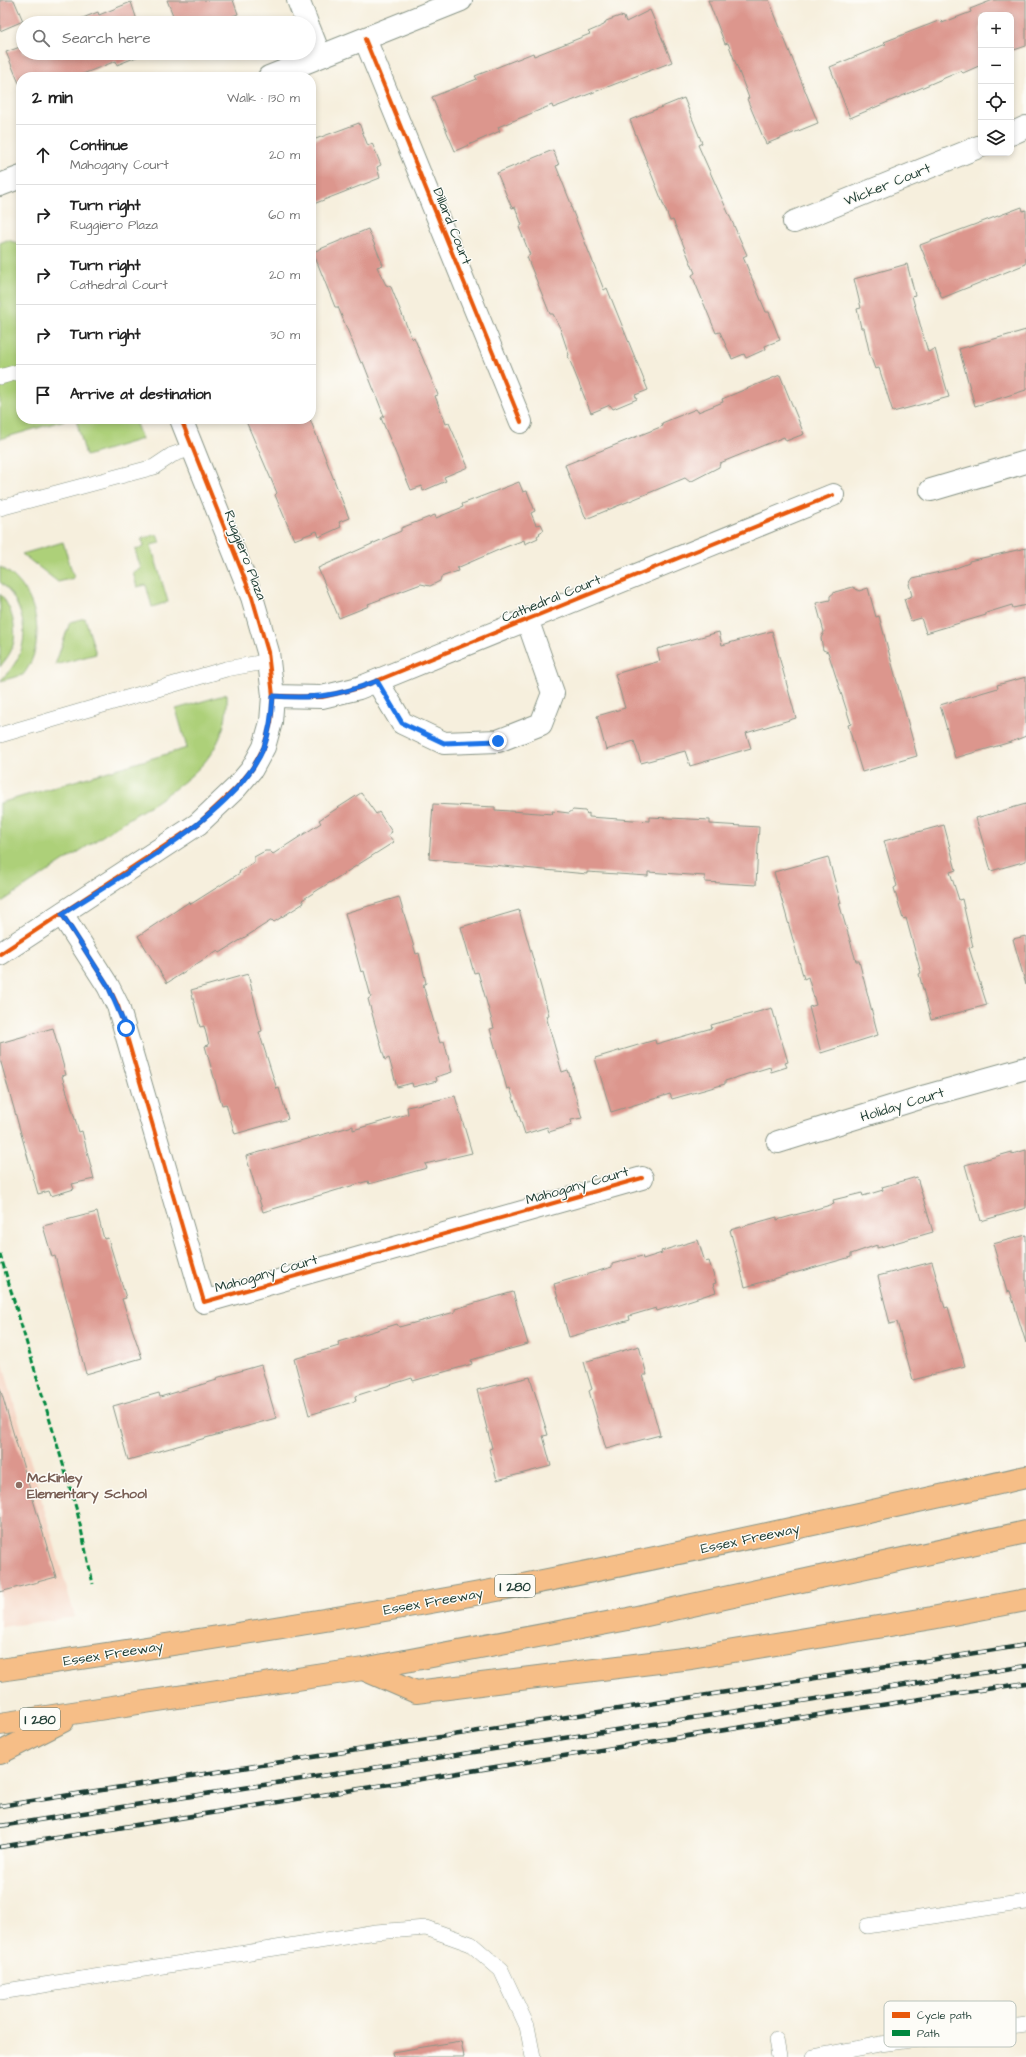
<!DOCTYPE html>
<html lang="en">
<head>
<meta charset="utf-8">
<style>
	:root { --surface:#fff; --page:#f6f6f6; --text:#222; --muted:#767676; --line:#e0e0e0 }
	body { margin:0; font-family:"Architects Daughter",sans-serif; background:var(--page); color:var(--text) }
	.controls { position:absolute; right:12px; top:12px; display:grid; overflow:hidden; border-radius:8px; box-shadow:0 2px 6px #0003 }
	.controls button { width:36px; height:36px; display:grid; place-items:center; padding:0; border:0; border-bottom:1px solid var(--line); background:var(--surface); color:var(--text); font:20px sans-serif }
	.stop { position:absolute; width:12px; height:12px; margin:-9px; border:3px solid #1a73e8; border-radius:50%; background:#fff }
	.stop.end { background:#1a73e8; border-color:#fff; box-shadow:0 1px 4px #0008 }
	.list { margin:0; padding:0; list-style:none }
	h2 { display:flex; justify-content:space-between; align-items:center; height:52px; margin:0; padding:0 16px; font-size:17px }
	h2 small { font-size:13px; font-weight:400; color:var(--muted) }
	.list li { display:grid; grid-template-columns:26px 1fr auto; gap:12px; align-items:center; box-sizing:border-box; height:60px; padding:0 16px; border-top:1px solid var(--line) }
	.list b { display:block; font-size:15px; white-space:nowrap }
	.list p { margin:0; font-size:13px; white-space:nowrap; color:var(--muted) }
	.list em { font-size:13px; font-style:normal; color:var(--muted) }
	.icon { flex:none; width:22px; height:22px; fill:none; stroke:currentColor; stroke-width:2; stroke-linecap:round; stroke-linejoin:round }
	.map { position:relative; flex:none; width:1026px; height:2057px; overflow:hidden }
	.search { position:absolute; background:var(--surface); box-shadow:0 2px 6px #0003; left:16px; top:16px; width:300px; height:44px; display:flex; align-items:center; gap:10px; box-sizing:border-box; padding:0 14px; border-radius:22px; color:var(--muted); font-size:15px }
	.panel { position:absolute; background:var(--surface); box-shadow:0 2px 6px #0003; left:16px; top:72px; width:300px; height:352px; border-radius:16px }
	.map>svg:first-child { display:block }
</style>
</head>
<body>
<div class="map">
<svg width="1026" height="2057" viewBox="0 0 1026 2057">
	<rect width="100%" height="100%" fill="#fdfcf7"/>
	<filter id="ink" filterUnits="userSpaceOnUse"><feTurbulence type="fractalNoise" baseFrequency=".025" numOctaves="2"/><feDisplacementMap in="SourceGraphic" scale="8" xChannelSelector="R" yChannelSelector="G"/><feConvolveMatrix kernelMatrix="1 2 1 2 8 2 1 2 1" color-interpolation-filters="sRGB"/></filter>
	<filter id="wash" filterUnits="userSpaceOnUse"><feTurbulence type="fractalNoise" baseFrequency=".012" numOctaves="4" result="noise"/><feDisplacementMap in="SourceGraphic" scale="16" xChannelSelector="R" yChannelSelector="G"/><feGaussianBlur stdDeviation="0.9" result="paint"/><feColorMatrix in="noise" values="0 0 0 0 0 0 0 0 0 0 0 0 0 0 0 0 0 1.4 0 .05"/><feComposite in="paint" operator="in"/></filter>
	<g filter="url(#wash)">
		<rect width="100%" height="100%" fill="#f6efdd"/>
		<path fill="#f5d3c1" d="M0,1354L75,1617L0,1627Z"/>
		<path fill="#add079" stroke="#668656" d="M7,240L21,244V419H68L0,439V243Z
			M76,419H134L142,439L86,456Z
			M157,534L160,543L151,545L168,602L152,607L146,585L137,587L133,572L141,569L135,550L144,547L142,539Z
			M63,542L74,578L58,582L22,554Z
			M0,567C37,586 49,642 23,675L0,681C8,673 16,664 20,653C30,630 19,597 0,582Z
			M0,594C11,605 18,630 13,645C11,654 5,660 0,667Z
			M85,618L96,654L55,665L70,622Z
			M227,694C228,721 221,743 203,764C182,787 149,806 122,823C82,850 41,876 0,903V803L187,748L176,709Z"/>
		<g id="blocks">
			<path fill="#dc968d" d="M0,0H14L23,21L0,31Z
				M167,0H233L238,14L215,23H176Z
				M708,0H769L818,123L766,144L747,99L749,98L728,43L725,44Z
				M993,0H1026V46L1011,51V15H981V65L963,73L961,71L850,118L830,67L886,44L884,42L941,20L942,23L971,12L970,9Z
				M131,2L138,23H70L98,12L99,15Z
				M650,10L672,62L553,108L552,105L498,127L500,131L455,151L432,97L477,79L475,76L533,53L534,56L590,34L588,32L604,25L606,21L620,16L624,17L626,22Z
				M23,46V53H146L117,65L116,61L75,77H21V88L6,52Z
				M684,98L702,143L698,145L747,255L743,257L766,312H769L780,340L765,346L766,349L746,358L744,354L732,359L720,332L716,333L692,275L695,273L673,220L670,221L630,120Z
				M359,123L368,146L372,143L381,165L377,167L380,178L311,205V144L315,143L313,140Z
				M553,150L559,165L556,166L572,206L571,207L604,290L607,288L648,390L635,395L637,399L613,409L610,405L591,413L568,356L569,355L560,328L553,314H550L527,257L530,255L519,227L522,225L515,207L512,208L497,173Z
				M1022,207L1023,211L1026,210V264L942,298L920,245Z
				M368,229L383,265L377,267L386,285L391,287L412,339L414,337L438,395L435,396L446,424L449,423L468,467L444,477L446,481L423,491L422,486L411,490L381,418L384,416L363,362L361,363L338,307H335L313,252Z
				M907,264L915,295L912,296L928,352L935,349L949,397L893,412L879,368L875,369L870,355L864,328H861L857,309L861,308L854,279Z
				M1026,330V390L975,406L959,349Z
				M780,375L804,434L786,441L784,437L720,463L719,467L690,482L685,478L586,519L565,465L663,426L662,423L696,409L698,412L723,402L722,399Z
				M245,419H310L349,518L339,522L341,527L319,537L317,531L294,540L275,495L277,493Z
				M519,482L523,492L527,491L535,511L531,513L536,525L541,524L544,530L539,533L540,534L537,536L538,538L525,544L524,540L503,548L457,568L458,571L441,577L440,581L430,586L421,584L368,604L369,606L339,618L318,568L401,531V528L435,515L436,518L463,507L462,504Z
				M1026,548V605L1013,608L1012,605L986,613V615L926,633L921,618L911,621L904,599L912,596L909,584L913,578L953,569L969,563V561Z
				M853,587L859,591L868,588L876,617L879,616L917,756L862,772L848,725L851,724L828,652L823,650L821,638L824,632L816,603L830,600V596L835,592Z
				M772,631L796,718L746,733L751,748L690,766L685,751L641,763L634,741L606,750L597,716L625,708L615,674L660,661L657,649L719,632L722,645Z
				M1026,677V736L1011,742L955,758L940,705L998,688L997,685Z
				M361,793L376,814L379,812L392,832L388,835L394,842L302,900L304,903L274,922L272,920L220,953L218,950L167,983L138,936L189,902L191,904L240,873L239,872L254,862V857L265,851H270L273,854L321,823L319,820Z
				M433,804L495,807V810L553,814L552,811L569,813L573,810L585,811L587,814L589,813V817L649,821V817L710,820V824L759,827L756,885L705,882V876L648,872V876L587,872V874L429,859Z
				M1026,804V861L991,871L976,818Z
				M944,825L956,870L950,872L959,900L962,899L973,947L969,948L987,1005L931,1020L919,974L921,973L906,918L903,919L894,888L897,886L884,841Z
				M828,857L841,903H839L856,961H859L878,1035L821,1053L809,1007L816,1005L808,977L804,979L774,872Z
				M399,897L416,954L419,953L426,983L423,985L440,1043L444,1041L452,1072L436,1077L437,1081L413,1087L412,1083L397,1087L389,1058L385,1060L368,999L371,997L364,971L361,972L345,913Z
				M519,910L549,1015L546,1016L562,1072L568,1070L582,1118L571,1120L572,1125L549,1132L547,1127L525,1134L510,1088L507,1089L490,1029L494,1028L478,972L474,973L461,927Z
				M1026,936V985L1013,939Z
				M248,974L262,1031L259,1032L277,1089L279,1088L288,1119L235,1134L226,1104L222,1105L205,1046L209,1045L204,1026L200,1027L191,990Z
				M772,1008L788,1062L785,1063L787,1067L771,1072L770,1067L725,1081V1084L672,1099L670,1094L611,1112L595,1058L655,1040L656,1044L712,1028L711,1025Z
				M53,1028L66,1075L62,1076L79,1132L82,1131L94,1179L72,1184L74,1189L51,1196L49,1191L38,1194L0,1059V1043Z
				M455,1096L472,1153L425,1164L427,1168L369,1184L368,1181L263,1212L246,1156L353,1126V1130L408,1114L407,1107Z
				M1026,1150V1208L981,1221L965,1165L1012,1152V1154Z
				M917,1177L933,1232L877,1248V1245L851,1254V1257L745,1287L730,1230L777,1217V1220L834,1204L833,1200L862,1193L863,1196L883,1190L882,1187Z
				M97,1212L104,1239L108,1238L126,1298L122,1299L142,1358L86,1374L55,1256L52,1257L43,1226Z
				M1026,1235V1343L1010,1291L1007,1292L993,1244Z
				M698,1240L705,1262L709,1261L716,1283L713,1284L716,1292L657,1311L656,1308L629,1316L630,1320L569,1337L554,1284L612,1267V1264L642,1256L643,1259L662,1253L661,1251Z
				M932,1262L945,1308L948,1307L965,1366L913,1380L897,1322L890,1324L878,1276Z
				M513,1292L528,1344L471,1360L472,1364L413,1381L412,1378L355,1396L356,1401L309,1415L294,1359L339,1346L338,1342L397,1324L399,1327L455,1312V1309Z
				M639,1346L647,1375H643L660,1435L606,1449L589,1391L592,1389L584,1362Z
				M261,1365L276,1418L128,1460L113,1406L159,1393L160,1397L217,1380L216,1378Z
				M530,1377L548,1435L543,1436L551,1466L497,1480L489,1449L492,1448L477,1390Z
				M0,1388L56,1577L0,1592Z
				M461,2041L464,2057H393L392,2052Z"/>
		</g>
	</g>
	<g filter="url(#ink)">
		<use href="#blocks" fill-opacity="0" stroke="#8a9688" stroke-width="1"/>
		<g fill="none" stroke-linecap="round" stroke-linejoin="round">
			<g stroke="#8a9688" stroke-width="16">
				<path id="service" d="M0,377L21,371
					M0,508L154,467L172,455L192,448
					M0,735L226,669L270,661
					M867,1926L1026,1902
					M0,1992L376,1932L426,1928L471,1944L501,1970L527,2026L533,2057
					M776,2040L779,2057
					M813,2057L880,2044L1026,2025"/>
			</g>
			<g stroke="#8a9688" stroke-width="24">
				<path id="minor" d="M298,0L307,23
					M309,28L320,56
					M365,39L521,422
					M1011,134L1026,127
					M794,222L981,146
					M931,490L1026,462
					M377,681L402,723L444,743L498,741L541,724L553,693L527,619
					M273,696L322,697L359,688L833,495
					M62,914L108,986L118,1006L204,1302L642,1178
					M0,954L198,824L236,788L252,769L264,747L271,722L273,696L268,652L252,597L181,419
					M778,1142L926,1096L1026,1068"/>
			</g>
			<g stroke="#8a9688" stroke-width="24">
				<path id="tertiary" d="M269,77L461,0
					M0,185L21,177"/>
			</g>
			<g stroke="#8a9688" stroke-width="24">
				<path id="motorway" d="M363,1669L416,1692L691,1658L932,1618L1026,1600
					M0,1670C175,1644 350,1618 523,1585C691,1552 859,1514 1026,1477
					M0,1724L363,1669L628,1619L1026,1532
					M0,1753L63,1721"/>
			</g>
			<use href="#service" stroke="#fff" stroke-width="15"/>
			<use href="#minor" stroke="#fff" stroke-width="22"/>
			<use href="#tertiary" stroke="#fff" stroke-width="22"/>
			<use href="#motorway" stroke="#f6be87" stroke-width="22"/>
			<g stroke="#1f3d34" stroke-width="4.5">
				<path id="rail" d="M0,1806L1026,1645
					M0,1826L1026,1666
					M0,1847L855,1709L1026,1683"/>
			</g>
			<use href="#rail" stroke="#fdfcf7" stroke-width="3" stroke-dasharray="9" stroke-linecap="butt"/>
			<path stroke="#00873e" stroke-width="3" stroke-dasharray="6 3" stroke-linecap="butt" d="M0,1254L77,1511L93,1584"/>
			<g stroke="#fdfcf7" stroke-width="6">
				<path id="cycleway" d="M365,39L521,422
					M273,696L322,697L359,688L833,495
					M62,914L108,986L118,1006L204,1302L642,1178
					M0,954L198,824L236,788L252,769L264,747L271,722L273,696L268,652L252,597L181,419"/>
			</g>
			<use href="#cycleway" stroke="#e8590c" stroke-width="4"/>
		</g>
	</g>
	<g fill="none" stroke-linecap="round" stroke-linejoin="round" filter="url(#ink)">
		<path stroke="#1a73e8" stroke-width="5" d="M126,1028L108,986L62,914C121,875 237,814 264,747C270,731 272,714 273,696C316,699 337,696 377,681L402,723L444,743L498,741"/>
	</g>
	<circle fill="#8d6e63" stroke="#fdfcf7" stroke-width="1.5" cx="19" cy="1485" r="4"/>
	<g text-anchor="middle" stroke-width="3" stroke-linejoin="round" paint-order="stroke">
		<g fill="#fdfcf7" stroke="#62766e" stroke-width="1">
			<rect x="495" y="1575" width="40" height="22" rx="3"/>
			<rect x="20" y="1708" width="40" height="22" rx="3"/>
		</g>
		<g font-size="13" font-weight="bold" fill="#1f3d34">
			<text x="515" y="1591">I 280</text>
			<text x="40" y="1724">I 280</text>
		</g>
		<g font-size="14" fill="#1f3d34" stroke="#fdfcf7">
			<text transform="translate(887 184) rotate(-22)" y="5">Wicker Court</text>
			<text transform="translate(453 226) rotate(68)" y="5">Dillard Court</text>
			<text transform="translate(246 555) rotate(69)" y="5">Ruggiero Plaza</text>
			<text transform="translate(551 598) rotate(-22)" y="5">Cathedral Court</text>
			<text transform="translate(902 1104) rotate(-17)" y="5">Holiday Court</text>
			<text transform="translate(577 1185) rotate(-16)" y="5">Mahogany Court</text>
			<text transform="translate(266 1273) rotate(-16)" y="5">Mahogany Court</text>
			<text transform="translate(750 1538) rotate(-12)" y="5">Essex Freeway</text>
			<text transform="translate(433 1601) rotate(-10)" y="5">Essex Freeway</text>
			<text transform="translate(113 1653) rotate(-9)" y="5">Essex Freeway</text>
		</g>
		<g font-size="14" font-weight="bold" fill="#785e54" stroke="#fdfcf7" text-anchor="start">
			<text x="27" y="1482">McKinley<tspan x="27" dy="16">Elementary School</tspan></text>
		</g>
	</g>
	<rect x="884" y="2001" width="132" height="46" rx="6" fill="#fdfcf7" stroke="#bac3bc" stroke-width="1"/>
	<rect x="892" y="2012" width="18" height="6" fill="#e8590c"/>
	<rect x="892" y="2030" width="18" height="6" fill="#00873e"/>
	<g font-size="11" fill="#1f3d34">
		<text x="917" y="2019">Cycle path</text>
		<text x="917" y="2037">Path</text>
	</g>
</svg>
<div class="controls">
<button>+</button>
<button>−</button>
<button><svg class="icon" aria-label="locate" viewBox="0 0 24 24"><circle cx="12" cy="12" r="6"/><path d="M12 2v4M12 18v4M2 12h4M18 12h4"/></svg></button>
<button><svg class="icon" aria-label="layers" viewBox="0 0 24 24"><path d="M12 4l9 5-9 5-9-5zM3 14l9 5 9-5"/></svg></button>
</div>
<div class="stop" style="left:126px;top:1028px"></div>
<div class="stop end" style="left:498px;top:741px"></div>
<div class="search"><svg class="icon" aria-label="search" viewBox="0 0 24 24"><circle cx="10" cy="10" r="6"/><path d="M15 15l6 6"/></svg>Search here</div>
<section class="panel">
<h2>2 min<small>Walk · 130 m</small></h2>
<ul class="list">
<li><svg class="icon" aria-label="ahead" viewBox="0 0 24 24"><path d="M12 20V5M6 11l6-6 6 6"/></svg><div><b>Continue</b><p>Mahogany Court</p></div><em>20 m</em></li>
<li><svg class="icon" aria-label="right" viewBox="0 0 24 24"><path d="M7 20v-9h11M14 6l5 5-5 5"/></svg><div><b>Turn right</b><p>Ruggiero Plaza</p></div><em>60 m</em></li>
<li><svg class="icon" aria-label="right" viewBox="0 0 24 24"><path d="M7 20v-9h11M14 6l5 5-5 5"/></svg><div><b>Turn right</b><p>Cathedral Court</p></div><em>20 m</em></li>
<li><svg class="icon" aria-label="right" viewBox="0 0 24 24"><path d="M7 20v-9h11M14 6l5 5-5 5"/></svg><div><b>Turn right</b></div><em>30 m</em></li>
<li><svg class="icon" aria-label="arrive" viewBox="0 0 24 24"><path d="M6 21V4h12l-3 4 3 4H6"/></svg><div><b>Arrive at destination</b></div></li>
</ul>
</section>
</div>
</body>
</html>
